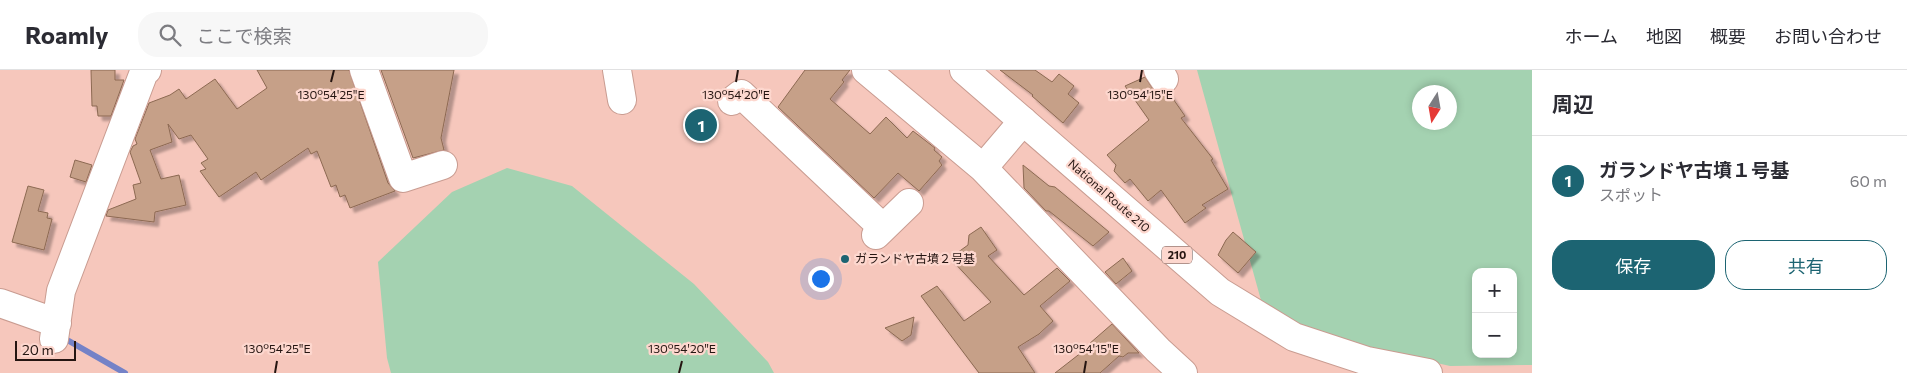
<!DOCTYPE html>
<html lang="ja">
<head>
<meta charset="utf-8">
<style>
	:root { --surface:#fff; --page:#f7f7f7; --text:#2b2b33; --muted:#7c7c81; --line:#e1e1e2; --accent:#1c6472 }
	body { margin:0; font-family:Commissioner,"Noto Sans JP",sans-serif; background:var(--page); color:var(--text) }
	.controls { position:absolute; right:15px; bottom:15px; display:grid; overflow:hidden; border-radius:10px; box-shadow:0 2px 8px #0003 }
	.controls button { width:45px; height:45px; display:grid; place-items:center; padding:0; border:0; border-bottom:1px solid var(--line); background:var(--surface); color:var(--text); font:25px sans-serif }
	.compass { position:absolute; left:1412px; top:15px; width:45px; height:45px; border-radius:50%; background:var(--surface); box-shadow:0 2px 8px #0003; rotate:191deg }
	.scale { position:absolute; left:15px; bottom:12px; width:61px; box-sizing:border-box; padding-left:5px; border:2px solid #251511; border-top:0; font-size:14px; line-height:18px; white-space:nowrap; color:#251511; -webkit-text-stroke:4px #fdd7ce; paint-order:stroke }
	.you { position:absolute; left:820px; top:208px; width:18px; height:18px; margin:-12px; border:4px solid #fff; border-radius:50%; background:#1a73e8; box-shadow:0 0 0 8px #1a73e833 }
	.badge { display:grid; place-items:center; width:32px; height:32px; border-radius:50%; background:var(--accent); color:#fff; font-size:16px; font-weight:700 }
	.pin { position:absolute; translate:-50% -50%; border:2px solid #fff; box-shadow:0 1px 5px #0006 }
	.list { margin:0; padding:0; list-style:none }
	h2 { display:flex; justify-content:space-between; align-items:center; height:65px; margin:0; padding:0 20px; font-size:21px }
	h2 small { font-size:16px; font-weight:400; color:var(--muted) }
	.list li { display:grid; grid-template-columns:32px 1fr auto; gap:15px; align-items:center; box-sizing:border-box; height:90px; padding:0 20px; border-top:1px solid var(--line) }
	.list b { display:block; font-size:19px; white-space:nowrap }
	.list p { margin:0; font-size:16px; white-space:nowrap; color:var(--muted) }
	.list em { font-size:16px; font-style:normal; color:var(--muted) }
	.actions { display:flex; gap:10px; padding:15px 20px }
	.actions a { flex:1; padding:11px 0; border:1px solid var(--accent); border-radius:20px; text-align:center; font-size:18px; color:var(--accent) }
	.actions .main { background:var(--accent); color:#fff }
	.icon { flex:none; width:28px; height:28px; fill:none; stroke:currentColor; stroke-width:2; stroke-linecap:round; stroke-linejoin:round }
	.map { position:relative; flex:none; width:1532px; height:303px; overflow:hidden }
	header { display:flex; align-items:center; gap:30px; box-sizing:border-box; height:70px; padding:0 25px; background:var(--surface); border-bottom:1px solid var(--line) }
	header strong { font-size:24px }
	nav { display:flex; gap:28px; margin-inline-start:auto; font-size:18px }
	.search { width:350px; height:45px; background:var(--page); display:flex; align-items:center; gap:12px; box-sizing:border-box; padding:0 18px; border-radius:20px; color:var(--muted); font-size:19px }
	main { display:flex }
	aside { flex:1; background:var(--surface) }
	.map>svg:first-child { display:block }
</style>
</head>
<body>
<header>
<strong>Roamly</strong>
<div class="search"><svg class="icon" aria-label="search" viewBox="0 0 24 24"><circle cx="10" cy="10" r="6"/><path d="M15 15l6 6"/></svg>ここで検索</div>
<nav><a>ホーム</a><a>地図</a><a>概要</a><a>お問い合わせ</a></nav>
</header>
<main>
<div class="map">
<svg width="1532" height="303" viewBox="0 0 1532 303">
	<defs>
		<filter id="shadow"><feDropShadow dx="4.5" dy="4.5" stdDeviation="1" flood-color="#0004"/></filter>
	</defs>
	<rect width="100%" height="100%" fill="#f6c7bc"/>
	<path fill="#a4d2b1" fill-rule="evenodd" d="M1197,0H1532V295L1450,296L1349,273L1264,241ZM1420,22H1450V52H1420ZM1476,202H1513V284H1476Z
		M507,98L572,116L694,214L768,292L774,303H391L387,288L378,192L452,122Z"/>
	<g fill="none" stroke-linecap="round" stroke-linejoin="round">
		<path stroke="#7482c7" stroke-width="6" d="M62,267L125,303"/>
	</g>
	<path fill="#c6a088" stroke="#8c6952" filter="url(#shadow)" d="M91,0H115V10H124L111,46H98L97,36H92Z
		M257,0H349L388,113L395,121L350,138L345,125L340,127L336,115L331,117L317,81L311,84L308,78L261,110L256,102L219,127L200,101L206,99L201,93L208,89L191,65L179,69L168,54L172,72L150,80L161,109L179,105L186,135L155,142L154,152L106,146L108,140L136,129L133,115L141,113L130,82L133,76L137,74L135,69L149,33L170,25L179,19L186,29L215,9L237,39L267,18Z
		M381,0H454L441,68L444,80L413,88Z
		M805,0H850L842,10L844,12L830,29L870,64L886,47L907,68L913,61L935,78L934,80L942,87L939,91L942,95L919,121L898,103L874,128L778,37Z
		M1000,0H1035L1052,12L1059,4L1074,16L1068,24L1079,33L1063,53L1032,26L1033,25Z
		M1145,7L1157,25L1169,23L1185,46L1181,48L1213,89L1211,90L1228,119L1202,135L1206,138L1185,153L1161,120L1148,131L1130,109L1125,113L1114,101L1116,95L1107,85L1149,50L1125,16Z
		M75,90L92,95L86,112L70,107Z
		M1023,95L1049,116L1055,117L1109,162L1093,176L1049,141H1046L1024,118Z
		M28,116L44,120L38,141L48,143L47,148L52,149L44,180L12,172Z
		M981,157L997,180L988,186L1024,225L1057,198L1070,211L1040,236L1053,251L1039,264L1018,277L1035,303H979L921,226L937,216L964,251L991,232L950,188L968,175L969,165Z
		M1233,162L1256,182L1238,203L1218,185L1226,170Z
		M1123,188L1132,201L1116,214L1105,202Z
		M914,247L911,265L902,271L885,258Z
		M1112,254L1139,283H1128L1123,287L1119,286L1100,303H1055L1082,282L1081,281Z"/>
	<g fill="none" stroke-linecap="round" stroke-linejoin="round">
		<g stroke="#c99c91" stroke-width="30">
			<path id="minor" d="M364,0L403,108L443,95
				M617,0L622,30
				M866,0L983,98
				M1158,0L1164,9
				M732,31L741,24L883,158
				M1023,51L983,98L1158,280L1183,303
				M876,165L909,133
				M0,233L57,253
				M54,269L61,221L144,2L147,0"/>
		</g>
		<g stroke="#c99c91" stroke-width="30">
			<path id="highway" d="M964,0L1220,222L1294,267L1367,291L1428,303"/>
		</g>
		<use href="#minor" stroke="#fff" stroke-width="28"/>
		<use href="#highway" stroke="#fff" stroke-width="28"/>
	</g>
	<path fill="none" stroke="#251511" stroke-width="2" d="M331,12L334,0M736,12L738,0M1140,12L1142,0M275,303L277,291M679,303L682,291M1084,303L1086,291"/>
	<circle fill="#1c6472" stroke="#fdd7ce" stroke-width="2" cx="845" cy="189" r="5"/>
	<g text-anchor="middle" stroke-width="4.5" stroke-linejoin="round" paint-order="stroke">
		<rect fill="#fdd7ce" stroke="#664f4a" stroke-width="1" x="1162" y="176.5" width="30" height="17" rx="4"/>
		<g font-size="11" font-weight="bold" fill="#251511">
			<text x="1177" y="189">210</text>
		</g>
		<g font-size="12" fill="#251511" stroke="#fdd7ce">
			<text transform="translate(1109 126) rotate(41)" y="4">National Route 210</text>
		</g>
		<g font-size="12" fill="#251511" stroke="#fdd7ce" text-anchor="start">
			<text x="855" y="193">ガランドヤ古墳２号基</text>
		</g>
	</g>
	<g font-size="12" text-anchor="middle" fill="#251511" stroke="#fdd7ce" stroke-width="4.5" stroke-linejoin="round" paint-order="stroke">
		<text x="331" y="29">130°54'25"E</text>
		<text x="1140" y="29">130°54'15"E</text>
		<text x="736" y="29">130°54'20"E</text>
		<text x="277" y="283">130°54'25"E</text>
		<text x="682" y="283">130°54'20"E</text>
		<text x="1086" y="283">130°54'15"E</text>
	</g>
</svg>
<div class="controls">
<button>+</button>
<button>−</button>
</div>
<svg class="compass" viewBox="-18 -18 36 36"><path d="M0-13l5 13h-10z" fill="#e53935"/><path d="M0 13l5-13h-10z" fill="#7c7c81"/></svg>
<div class="scale">20 m</div>
<div class="you"></div>
<div class="pin badge" style="left:701px;top:55px">1</div>
</div>
<aside>
<h2>周辺<small></small></h2>
<ul class="list">
<li><span class="badge">1</span><div><b>ガランドヤ古墳１号基</b><p>スポット</p></div><em>60 m</em></li>
</ul>
<div class="actions"><a class="main">保存</a><a>共有</a></div>
</aside>
</main>
</body>
</html>
